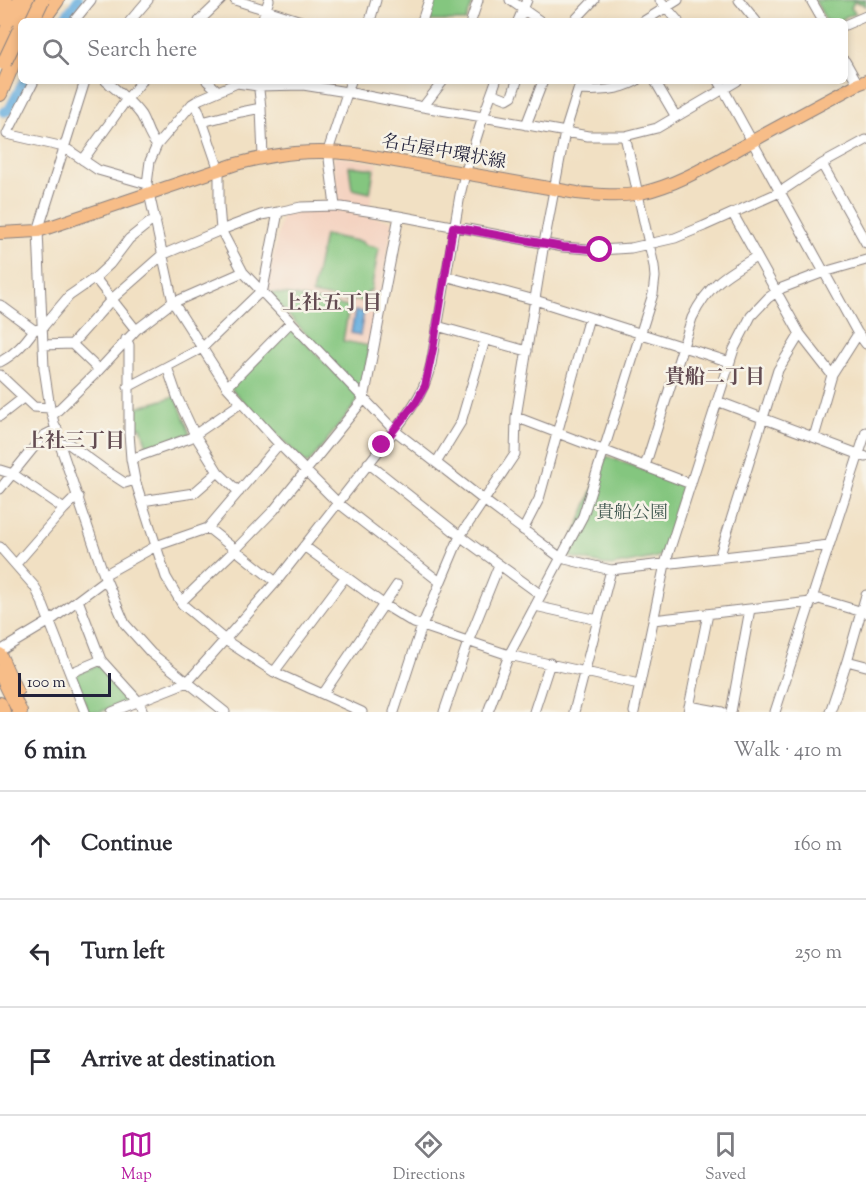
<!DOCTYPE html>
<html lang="en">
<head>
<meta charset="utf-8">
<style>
	:root { --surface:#fff; --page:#f2f2f3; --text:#2b2b33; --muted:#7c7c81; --line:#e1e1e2; --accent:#b5179e }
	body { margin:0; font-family:"Sorts Mill Goudy","Noto Serif JP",serif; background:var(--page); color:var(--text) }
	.scale { position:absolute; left:18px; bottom:15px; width:93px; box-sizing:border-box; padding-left:6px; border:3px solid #22223b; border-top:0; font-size:16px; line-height:21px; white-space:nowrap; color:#22223b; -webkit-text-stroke:4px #f7f3e8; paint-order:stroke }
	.stop { position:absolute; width:18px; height:18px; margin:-14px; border:4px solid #b5179e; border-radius:50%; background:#fff }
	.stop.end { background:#b5179e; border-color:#fff; box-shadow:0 2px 6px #0008 }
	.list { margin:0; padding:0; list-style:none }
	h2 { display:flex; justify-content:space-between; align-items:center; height:78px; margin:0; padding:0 24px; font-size:26px }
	h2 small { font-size:20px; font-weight:400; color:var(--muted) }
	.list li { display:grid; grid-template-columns:39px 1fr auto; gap:18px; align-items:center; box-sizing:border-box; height:108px; padding:0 24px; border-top:2px solid var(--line) }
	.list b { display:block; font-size:22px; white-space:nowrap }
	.list em { font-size:20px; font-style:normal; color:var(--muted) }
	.icon { flex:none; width:33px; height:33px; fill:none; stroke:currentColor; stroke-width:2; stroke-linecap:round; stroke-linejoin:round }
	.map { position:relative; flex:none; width:866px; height:712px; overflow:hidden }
	.search { position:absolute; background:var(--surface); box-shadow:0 3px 9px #0003; left:18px; right:18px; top:18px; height:66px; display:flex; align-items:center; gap:15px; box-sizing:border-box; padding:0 21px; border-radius:9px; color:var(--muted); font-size:22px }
	.sheet { height:402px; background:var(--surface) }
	nav { display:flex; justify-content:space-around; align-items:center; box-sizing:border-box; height:84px; border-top:2px solid var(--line); background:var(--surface); font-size:16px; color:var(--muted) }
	nav a { display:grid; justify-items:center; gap:3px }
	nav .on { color:var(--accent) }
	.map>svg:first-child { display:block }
</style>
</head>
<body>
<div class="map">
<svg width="866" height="712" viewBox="0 0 866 712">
	<rect width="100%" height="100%" fill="#f7f3e8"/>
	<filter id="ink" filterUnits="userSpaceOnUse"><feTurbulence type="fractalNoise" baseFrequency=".0167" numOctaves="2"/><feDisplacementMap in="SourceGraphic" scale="12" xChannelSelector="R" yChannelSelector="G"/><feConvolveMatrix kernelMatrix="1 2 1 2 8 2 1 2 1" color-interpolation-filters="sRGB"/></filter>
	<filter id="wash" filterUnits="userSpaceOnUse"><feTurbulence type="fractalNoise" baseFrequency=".008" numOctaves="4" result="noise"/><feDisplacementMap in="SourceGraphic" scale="24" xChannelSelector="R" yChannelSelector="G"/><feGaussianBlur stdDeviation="1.35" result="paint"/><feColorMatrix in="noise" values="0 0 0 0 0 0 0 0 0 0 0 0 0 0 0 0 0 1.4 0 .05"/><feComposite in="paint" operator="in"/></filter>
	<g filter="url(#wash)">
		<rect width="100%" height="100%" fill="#f1e0c3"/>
		<path fill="#f4d3c1" d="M335,156L378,163L369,209L338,204L333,158Z
			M334,209L393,221L370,346L343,341L349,307L291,295L266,292L282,214L302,211Z"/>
		<path fill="#84c67f" stroke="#53745d" stroke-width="1.5" d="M434,0H474L466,21H427Z
			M815,0H866V7L861,3L854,2L851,8L856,14L847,16L839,21H826Z
			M349,166L374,169L370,193L352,189Z
			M324,235L363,242V244L379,248L371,291H368L366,302L353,300L352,302L312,294Z
			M266,292L291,295L349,307L343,341L370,346L363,388L359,389Z
			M288,329H292L358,396V401L309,463H305L232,390V386Z
			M176,396L190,434L147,447L141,427L133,429V409Z
			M606,456L685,485L662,555L654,558L611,566L566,556Z
			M99,665L129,697L128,701L100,712H88L75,676L76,674Z"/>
		<path fill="#69afdf" stroke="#46688d" stroke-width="1.5" d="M355,311L364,312L360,335L351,333Z"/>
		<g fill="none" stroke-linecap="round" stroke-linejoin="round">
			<path stroke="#69afdf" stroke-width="10" d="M62,21L78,0
				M4,112L9,110L24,81"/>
		</g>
	</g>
	<g filter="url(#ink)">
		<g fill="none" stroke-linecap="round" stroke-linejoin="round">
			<g stroke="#8a817f" stroke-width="11">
				<path id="minor" d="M235,0L301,21
					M510,0L540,21
					M660,0L678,21
					M739,0L756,21
					M811,0L823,21
					M74,21L91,0
					M130,21L148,0
					M199,21L221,0
					M262,21L269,0
					M370,21L376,0
					M422,21L429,0
					M471,21L478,0
					M518,21L527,0
					M574,21L594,0
					M644,21L678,0
					M845,25L866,16
					M845,61L858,84
					M34,81L7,134L64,147L98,170L147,184
					M85,81L38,231L44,368L50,408L60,445L104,575L125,624L151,653L225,712
					M106,81C118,91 132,102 141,115C147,125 148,137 157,145
					M207,81L218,91
					M258,81L261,108L263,157
					M496,81L483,117L588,136H625L657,128L737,81
					M655,81L676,117
					M719,81L857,332L866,344
					M578,90C598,91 618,91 636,81
					M492,93L507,99L512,96L517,81
					M423,107L347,92L303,85L258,86L237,83L200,99L192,104L157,145L150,161L147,184L173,302L227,387L279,444L337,502L440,582
					M202,122L241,112L261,108
					M526,125L543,81
					M83,160L127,99L142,81
					M822,164L866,243
					M335,206L328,151L351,81
					M733,214L800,334L832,375
					M445,276L535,300L730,362
					M95,278L136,330
					M0,305L34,330
					M437,326L527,351
					M126,339L129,345V433L131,459L135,480L166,577L182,604L225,640L274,672L362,712
					M72,344L112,299L162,255L221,230L219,205V170L198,109L192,104
					M43,345L72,344L99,370
					M0,362C15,354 24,344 34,330L42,328L69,296L95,278L110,264L129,239L149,223L156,221
					M167,367L178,399L195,435L218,472L239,492
					M0,375L34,407L50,408
					M128,387L202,348L260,292L263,289L278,212
					M227,387L291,322
					M717,401L866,457
					M0,416L23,398
					M52,416L99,370L136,330L170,304L243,272
					M516,417L691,484
					M814,437L832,375L858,334
					M60,445L69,444L102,468L125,483L135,480
					M131,459L190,438L241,403
					M368,463L460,536L541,595
					M436,463L461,422L485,340
					M645,466L692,318C708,285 725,275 756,257
					M0,470L13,474L64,509
					M0,489L43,436L57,429
					M142,501L194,493L218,472
					M208,528L276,582
					M523,530L539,499L589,317
					M829,545L611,570L561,558L485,501L394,430L243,272L221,230L261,215L278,212L301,207L335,206L399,216L563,247L600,250L631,248L675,238L704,226L780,192L822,164L866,140
					M304,546L383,604L414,623L509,655L639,684
					M0,547L35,587L42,602
					M719,558L778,370L800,334
					M16,564L64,509L75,498L79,497
					M104,575L156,546L208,528L279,444
					M78,600L101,660L139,702L143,712
					M181,602L236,549L274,510L364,399L399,216
					M43,605L85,712
					M535,606L598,620
					M653,620L811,602L819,599L866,613
					M0,651L50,621L106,579
					M847,661L866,666
					M274,672L346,576
					M70,673L101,660
					M323,694L397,585
					M689,706L722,712
					M112,712L187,682L192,677L276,582L402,421C417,401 425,388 431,364L460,195L465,174L483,117L423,107L443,81
					M394,712L422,626L460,536L515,454L516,417L544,243L565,132L581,81
					M444,712L468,642L499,565
					M488,712L509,655L583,516L653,294L655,277L654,266L625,136
					M534,712L550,663
					M574,712L611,570
					M634,712L665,564L734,349L751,316L768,298L782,288L824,272L866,260
					M688,712L708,614
					M731,712L750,609
					M775,712L866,432
					M830,712L847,661L866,595"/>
			</g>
			<g stroke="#8a817f" stroke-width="14">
				<path id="major" d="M21,21L28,0
					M0,233L38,231L236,164C278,153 312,149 355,154L577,193C598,195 621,197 641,193C681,184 714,162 749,143C785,123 821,104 858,84L866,81
					M0,654L17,692"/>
			</g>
			<g stroke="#8a817f" stroke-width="16">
				<path id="highway" d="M0,18L5,0
					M42,21L57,0
					M0,47L19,0
					M0,94L21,44
					M0,672L20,712
					M0,704L3,712"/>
			</g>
			<use href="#minor" stroke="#fff" stroke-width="9"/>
			<use href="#major" stroke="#f7bd88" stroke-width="12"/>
			<use href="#highway" stroke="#f7bd88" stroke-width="14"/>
			<g stroke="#8a817f" stroke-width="16" stroke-linecap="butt">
				<path id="highway-bridge" d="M32,21L42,0
					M4,63L21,27"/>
			</g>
			<use href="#highway-bridge" stroke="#f7bd88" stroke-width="14"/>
		</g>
	</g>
	<g fill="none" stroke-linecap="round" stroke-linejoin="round" filter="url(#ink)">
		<path stroke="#b5179e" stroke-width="8" d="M382,445L416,402L425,386L433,349L453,227L563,247L600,250"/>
	</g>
	<g text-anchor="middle" stroke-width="5" stroke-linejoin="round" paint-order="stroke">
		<g font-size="18" fill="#22223b" stroke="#f7f3e8">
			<text transform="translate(444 151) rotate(10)" y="6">名古屋中環状線</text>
		</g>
		<g font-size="18" fill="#445b53" stroke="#f7f3e8">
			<text x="632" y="518">貴船公園</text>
		</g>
		<g font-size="20" font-weight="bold" fill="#634c52" stroke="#f7f3e8">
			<text x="332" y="309">上社五丁目</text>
			<text x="715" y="383">貴船二丁目</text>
			<text x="75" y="447">上社三丁目</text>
		</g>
	</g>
</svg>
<div class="scale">100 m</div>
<div class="stop" style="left:600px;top:250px"></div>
<div class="stop end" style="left:382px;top:445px"></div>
<div class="search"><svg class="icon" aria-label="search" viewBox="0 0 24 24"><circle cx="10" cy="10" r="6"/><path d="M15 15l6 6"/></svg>Search here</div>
</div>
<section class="sheet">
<h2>6 min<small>Walk · 410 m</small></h2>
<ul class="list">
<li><svg class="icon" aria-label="ahead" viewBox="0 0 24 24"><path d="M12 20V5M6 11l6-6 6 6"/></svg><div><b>Continue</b></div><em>160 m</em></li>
<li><svg class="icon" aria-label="left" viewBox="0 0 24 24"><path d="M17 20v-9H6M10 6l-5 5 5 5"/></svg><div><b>Turn left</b></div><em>250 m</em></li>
<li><svg class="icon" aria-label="arrive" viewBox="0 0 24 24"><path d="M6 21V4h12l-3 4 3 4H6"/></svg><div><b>Arrive at destination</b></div></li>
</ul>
</section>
<nav>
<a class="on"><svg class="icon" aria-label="map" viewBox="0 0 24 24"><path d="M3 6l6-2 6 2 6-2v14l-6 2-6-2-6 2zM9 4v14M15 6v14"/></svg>Map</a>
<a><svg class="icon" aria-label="directions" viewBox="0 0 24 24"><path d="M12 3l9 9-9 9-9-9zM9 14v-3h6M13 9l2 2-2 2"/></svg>Directions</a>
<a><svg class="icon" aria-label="saved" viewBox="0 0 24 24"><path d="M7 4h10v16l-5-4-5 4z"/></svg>Saved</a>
</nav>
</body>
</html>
